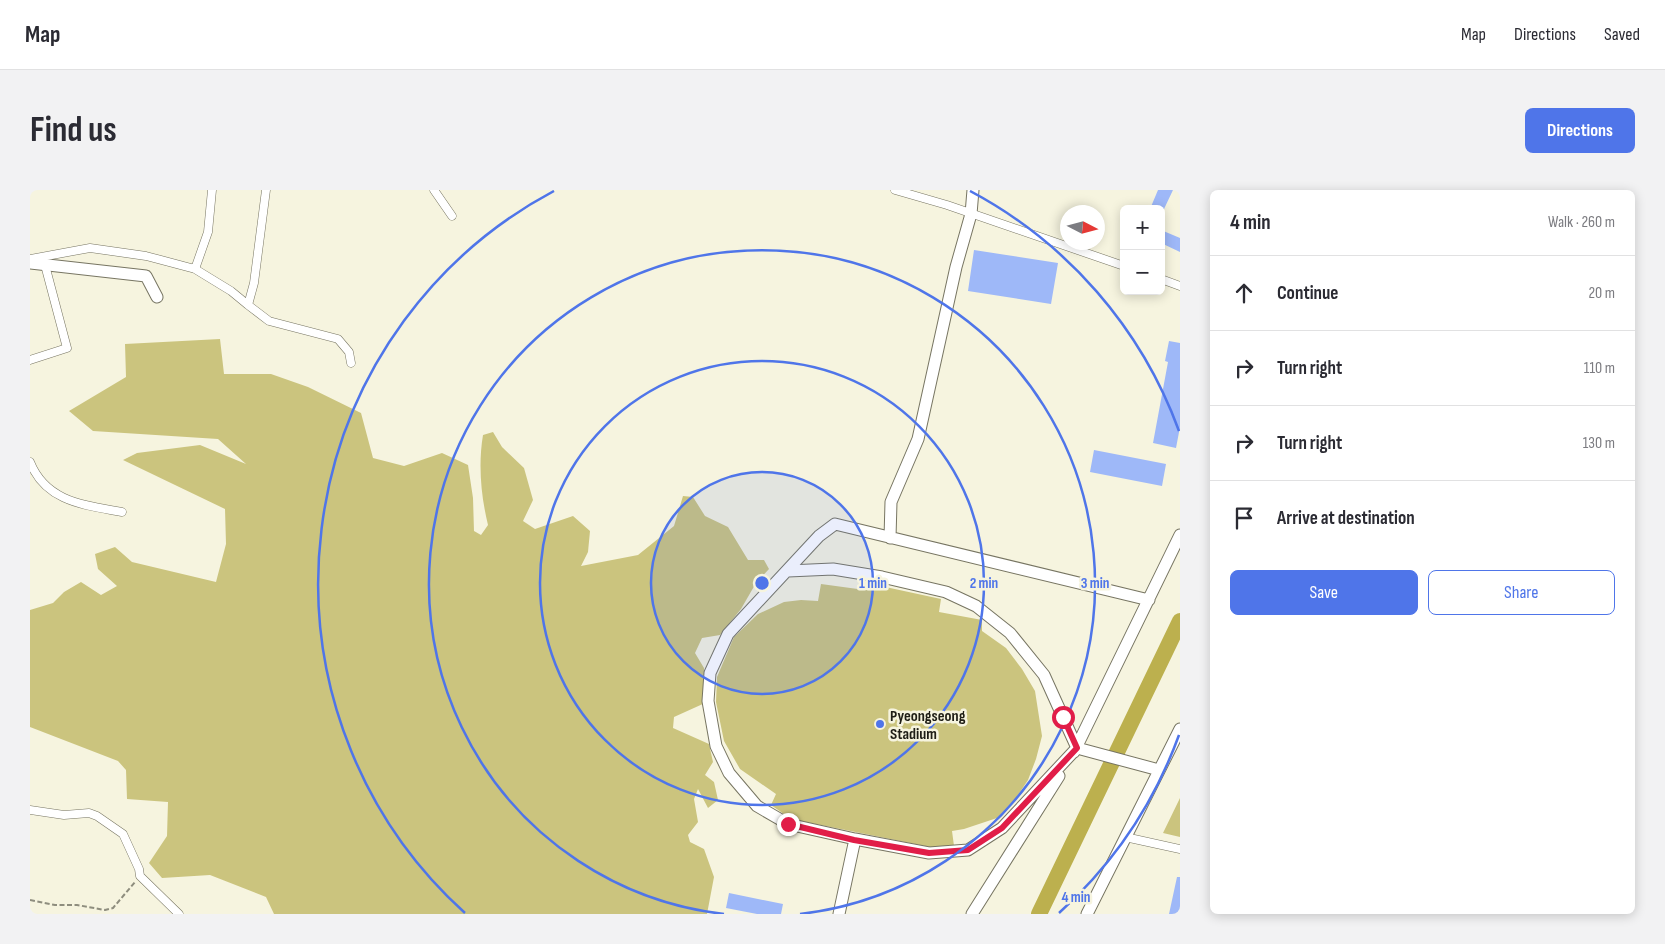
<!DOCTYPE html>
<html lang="en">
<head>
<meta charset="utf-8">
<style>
	:root { --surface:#fff; --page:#f2f2f3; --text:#2b2b33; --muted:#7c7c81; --line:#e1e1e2; --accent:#4f75e9 }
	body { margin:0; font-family:"Sofia Sans Condensed",sans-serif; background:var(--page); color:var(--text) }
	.controls { position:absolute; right:15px; top:15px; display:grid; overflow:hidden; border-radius:8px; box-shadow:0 2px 12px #0003 }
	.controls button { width:45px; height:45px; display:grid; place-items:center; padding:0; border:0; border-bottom:1px solid var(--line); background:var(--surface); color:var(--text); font:25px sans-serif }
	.compass { position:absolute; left:1030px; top:15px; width:45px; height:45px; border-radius:50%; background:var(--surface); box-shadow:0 2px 12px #0003; rotate:96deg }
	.stop { position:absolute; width:15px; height:15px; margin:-11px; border:4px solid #e11d48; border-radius:50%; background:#fff }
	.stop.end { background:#e11d48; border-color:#fff; box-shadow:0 1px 5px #0008 }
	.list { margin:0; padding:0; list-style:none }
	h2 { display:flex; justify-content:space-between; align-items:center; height:65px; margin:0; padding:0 20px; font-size:21px }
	h2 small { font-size:16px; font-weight:400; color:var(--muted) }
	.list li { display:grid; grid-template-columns:32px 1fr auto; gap:15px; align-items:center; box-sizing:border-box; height:75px; padding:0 20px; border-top:1px solid var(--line) }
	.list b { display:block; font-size:19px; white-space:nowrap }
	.list em { font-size:16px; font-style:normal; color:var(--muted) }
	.actions { display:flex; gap:10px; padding:15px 20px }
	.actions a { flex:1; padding:11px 0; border:1px solid var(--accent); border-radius:8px; text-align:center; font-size:18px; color:var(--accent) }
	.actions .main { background:var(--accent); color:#fff }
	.icon { flex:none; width:28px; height:28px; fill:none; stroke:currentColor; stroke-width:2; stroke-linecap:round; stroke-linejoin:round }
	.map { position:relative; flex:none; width:1150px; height:724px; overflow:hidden; border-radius:8px }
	header { display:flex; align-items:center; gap:30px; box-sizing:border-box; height:70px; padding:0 25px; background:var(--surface); border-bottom:1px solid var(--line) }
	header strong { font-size:24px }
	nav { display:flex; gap:28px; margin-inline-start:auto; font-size:18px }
	.intro { display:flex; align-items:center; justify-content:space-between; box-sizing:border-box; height:120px; padding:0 30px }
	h1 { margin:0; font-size:35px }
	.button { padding:12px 22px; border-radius:8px; background:var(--accent); color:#fff; font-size:18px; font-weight:700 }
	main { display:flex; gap:30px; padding:0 30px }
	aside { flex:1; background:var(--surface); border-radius:8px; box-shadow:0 2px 12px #0003 }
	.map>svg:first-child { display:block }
</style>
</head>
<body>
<header>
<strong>Map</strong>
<nav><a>Map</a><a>Directions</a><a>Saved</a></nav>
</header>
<div class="intro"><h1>Find us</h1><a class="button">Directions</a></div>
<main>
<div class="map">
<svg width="1150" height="724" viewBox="0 0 1150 724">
	<rect width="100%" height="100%" fill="#f6f4df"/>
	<path fill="#cbc47e" d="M190,149L194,184H241L278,197L331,223L343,268L374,276L412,263L438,275L443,308L444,341L451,345L458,335C451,306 448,275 453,245L463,242L472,257L494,278L503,310L493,331L505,339L543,326L560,341L558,362L551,376L608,365L644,336L653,306L663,307L675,326L698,337L718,370H734L739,379L726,393L711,419L690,445L672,448L665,463L674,478L675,513L644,527L643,538L679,554L683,572L675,585L684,592L688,610L678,618L668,599L664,609L668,632L658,645L660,652L674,659L684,687L677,724H244L236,707L180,685L132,688L119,673L137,646L138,612L97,609L96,580L88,571L0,537V420L23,413L34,402L51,392L71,405L87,396L68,379L65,364L85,357L102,372L186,392L196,354L195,319L93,270L107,263L170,255L216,274L188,249L63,241L39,221L96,187L95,154Z
		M837,393L911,409L909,422L952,430V441L976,458L992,479L1005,501L1012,546L1006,569L998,590L986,608L967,628L934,639L922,641L924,656L911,659L900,657L761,629L741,615L746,604L710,579L694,551L686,512L687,487L704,447L728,424L754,412L771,410L788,411L791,394L835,400Z
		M1150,608V647L1133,643Z"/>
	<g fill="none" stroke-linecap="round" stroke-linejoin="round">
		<path stroke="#bcb04e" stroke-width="16" d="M1009,724L1150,431"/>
	</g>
	<path fill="#9eb8f8" d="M1128,0H1143L1134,19H1120Z
		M1131,40L1150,48V62L1131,53Z
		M944,60L1028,73L1021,114L938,101Z
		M1139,151L1150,153V237L1146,258L1123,253L1138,172L1135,171Z
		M1064,260L1136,274L1132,296L1060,282Z
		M1147,687H1150V724H1139Z
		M699,703L753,714L751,724H727L696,718Z"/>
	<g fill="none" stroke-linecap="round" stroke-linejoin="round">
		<g stroke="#777562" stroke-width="9">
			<path id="street" d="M404,0L422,26
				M865,0L917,15L1094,76
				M0,69L60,58L116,66L165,79L201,101L218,115L224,93L236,0
				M165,79L178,42L182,0
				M1131,89L1150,96
				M218,115L239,131L308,149L319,162L321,173
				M0,170L37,158L15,75
				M0,272C16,312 54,315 92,322
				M0,620L34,625L59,623L67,626L93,644L109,679L110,686L149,724
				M1095,647L1150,659"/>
		</g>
		<g stroke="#777562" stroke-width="13">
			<path id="secondary" d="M0,73L116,86L127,107
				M860,348L861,312L888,249L926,77L941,24L943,0
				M758,381L803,379L852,387L916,402L946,416L980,443L1014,485L1047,558L972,638L938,660L899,663L825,649L758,634L727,616L699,583L686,556L678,511L680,483L698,444L789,346L805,334L1119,410
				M1047,558L1129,580
				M1044,562L1150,345
				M809,724L825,649
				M942,724L1029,586
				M1057,724L1150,539"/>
		</g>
		<path stroke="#8e8d7e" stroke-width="2" stroke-dasharray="5 2.5" stroke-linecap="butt" d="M0,710L25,715H47L75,720L83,718L105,692"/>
		<use href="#street" stroke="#fff" stroke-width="8"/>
		<use href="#secondary" stroke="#fff" stroke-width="11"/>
	</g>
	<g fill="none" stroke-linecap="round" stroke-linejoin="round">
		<path stroke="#e11d48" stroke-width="6" d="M758,634L824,650L899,663L938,660L972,638L1047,558L1033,527"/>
	</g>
	<circle cx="732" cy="393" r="111" fill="#4f75e9" fill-opacity=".12"/>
	<g fill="none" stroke="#4f75e9" stroke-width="2.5">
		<circle cx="732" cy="393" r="111"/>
		<circle cx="732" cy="393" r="222"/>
		<path d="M694 724A333 333 0 1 1 770 724"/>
		<path d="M1149 545A444 444 0 0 1 1029 723M435 723A444 444 0 0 1 524 1M940 1A444 444 0 0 1 1149 241"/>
	</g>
	<circle fill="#4f75e9" stroke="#f6f4df" stroke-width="2" cx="850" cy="534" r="5"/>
	<g text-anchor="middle" stroke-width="5" stroke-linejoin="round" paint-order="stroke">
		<g font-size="16" font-weight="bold" fill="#1f1e16" stroke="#f6f4df" text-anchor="start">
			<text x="860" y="531">Pyeongseong<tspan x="860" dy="18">Stadium</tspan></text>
		</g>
	</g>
	<circle cx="732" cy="393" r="8" fill="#4f75e9" stroke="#f6f4df" stroke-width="2.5"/>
	<g font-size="15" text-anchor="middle" font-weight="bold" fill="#4f75e9" stroke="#f6f4df" stroke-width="5" stroke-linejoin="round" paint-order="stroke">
		<text x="843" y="398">1 min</text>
		<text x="954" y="398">2 min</text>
		<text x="1065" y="398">3 min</text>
		<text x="1046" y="712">4 min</text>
	</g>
</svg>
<div class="controls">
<button>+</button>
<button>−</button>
</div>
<svg class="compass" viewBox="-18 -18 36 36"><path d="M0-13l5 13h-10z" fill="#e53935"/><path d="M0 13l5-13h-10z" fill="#7c7c81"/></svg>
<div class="stop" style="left:1033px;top:527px"></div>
<div class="stop end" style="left:758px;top:634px"></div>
</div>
<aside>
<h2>4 min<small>Walk · 260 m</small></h2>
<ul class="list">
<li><svg class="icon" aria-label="ahead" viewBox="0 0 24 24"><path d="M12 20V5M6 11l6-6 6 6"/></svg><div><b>Continue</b></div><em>20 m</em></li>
<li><svg class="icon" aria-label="right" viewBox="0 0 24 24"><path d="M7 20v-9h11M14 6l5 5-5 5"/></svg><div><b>Turn right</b></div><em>110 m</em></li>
<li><svg class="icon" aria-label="right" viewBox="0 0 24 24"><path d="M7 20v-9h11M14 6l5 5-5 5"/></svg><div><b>Turn right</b></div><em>130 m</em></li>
<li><svg class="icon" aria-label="arrive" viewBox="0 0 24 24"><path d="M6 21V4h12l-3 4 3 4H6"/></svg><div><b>Arrive at destination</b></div></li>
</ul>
<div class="actions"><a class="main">Save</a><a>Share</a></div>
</aside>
</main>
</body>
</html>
